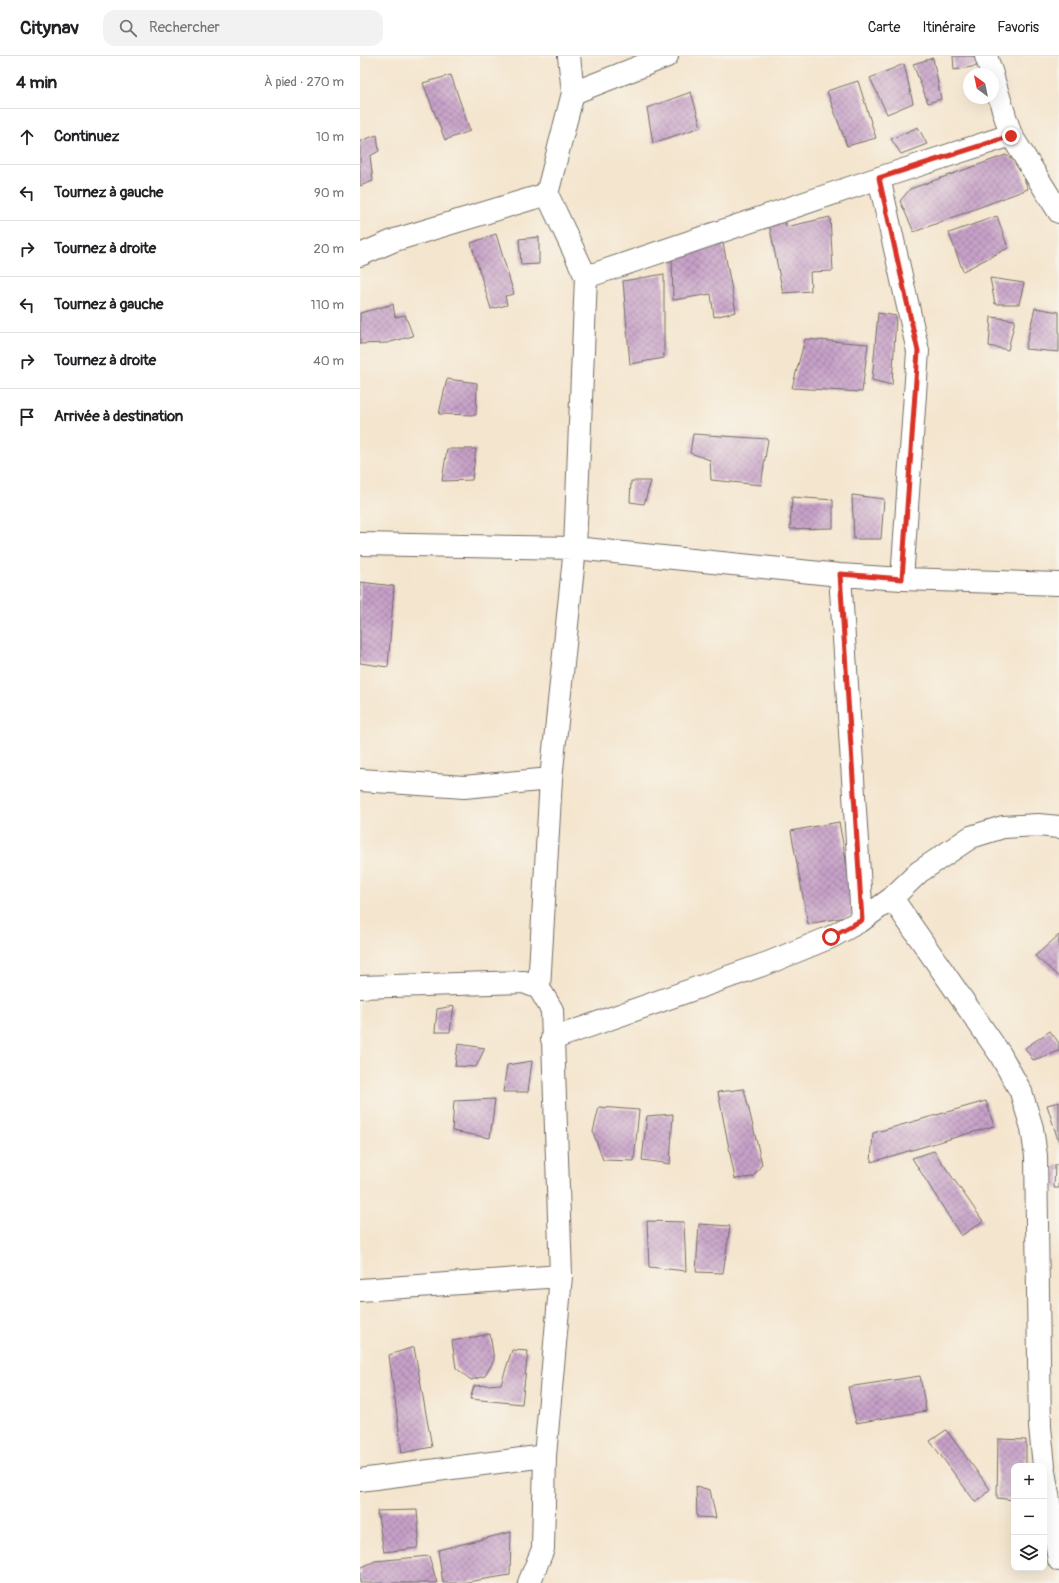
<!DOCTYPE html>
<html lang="fr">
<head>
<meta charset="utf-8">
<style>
  :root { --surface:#fff; --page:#f2f2f2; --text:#202124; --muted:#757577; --line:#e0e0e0 }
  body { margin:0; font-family:Pangolin,sans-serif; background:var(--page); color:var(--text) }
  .controls { position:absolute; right:12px; bottom:12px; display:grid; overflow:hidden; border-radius:8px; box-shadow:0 4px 16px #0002 }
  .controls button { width:36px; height:36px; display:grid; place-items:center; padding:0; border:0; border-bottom:1px solid var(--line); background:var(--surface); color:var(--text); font:20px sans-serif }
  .compass { position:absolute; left:603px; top:12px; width:36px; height:36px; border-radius:50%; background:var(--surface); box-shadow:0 4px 16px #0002; rotate:327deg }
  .stop { position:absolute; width:12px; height:12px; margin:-9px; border:3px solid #d93025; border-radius:50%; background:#fff }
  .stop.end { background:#d93025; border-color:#fff; box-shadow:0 1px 4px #0008 }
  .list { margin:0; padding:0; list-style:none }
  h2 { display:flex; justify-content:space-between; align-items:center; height:52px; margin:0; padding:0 16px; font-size:17px }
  h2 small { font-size:13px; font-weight:400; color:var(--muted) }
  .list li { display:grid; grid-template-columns:26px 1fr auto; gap:12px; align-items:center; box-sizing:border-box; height:56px; padding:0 16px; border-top:1px solid var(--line) }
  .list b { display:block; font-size:15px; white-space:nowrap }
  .list em { font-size:13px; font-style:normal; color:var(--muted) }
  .icon { flex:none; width:22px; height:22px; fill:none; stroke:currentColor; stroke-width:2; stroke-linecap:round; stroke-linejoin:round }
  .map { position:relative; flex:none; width:699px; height:1527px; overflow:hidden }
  header { display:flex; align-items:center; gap:24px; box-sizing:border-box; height:56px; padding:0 20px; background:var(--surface); border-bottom:1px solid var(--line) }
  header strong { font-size:19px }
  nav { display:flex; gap:22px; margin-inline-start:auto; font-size:14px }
  .search { width:280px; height:36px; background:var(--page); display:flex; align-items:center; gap:10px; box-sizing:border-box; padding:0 14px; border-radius:12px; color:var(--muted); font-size:15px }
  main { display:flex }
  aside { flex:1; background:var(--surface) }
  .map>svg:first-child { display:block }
  .building { fill:url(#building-cross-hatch) }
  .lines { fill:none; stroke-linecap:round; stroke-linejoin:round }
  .minor-casing { stroke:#716c64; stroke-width:24 }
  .minor { stroke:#fff; stroke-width:22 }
  .route { stroke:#d93025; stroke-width:5 }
</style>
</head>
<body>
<header>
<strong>Citynav</strong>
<div class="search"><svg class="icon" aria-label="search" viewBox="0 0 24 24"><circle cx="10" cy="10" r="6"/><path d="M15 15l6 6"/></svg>Rechercher</div>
<nav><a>Carte</a><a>Itinéraire</a><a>Favoris</a></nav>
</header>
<main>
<aside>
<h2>4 min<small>À pied · 270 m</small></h2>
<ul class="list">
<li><svg class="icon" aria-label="ahead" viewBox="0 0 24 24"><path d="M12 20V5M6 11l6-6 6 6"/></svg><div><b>Continuez</b></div><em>10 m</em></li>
<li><svg class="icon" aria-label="left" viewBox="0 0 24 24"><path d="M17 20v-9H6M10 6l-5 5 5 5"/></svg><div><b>Tournez à gauche</b></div><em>90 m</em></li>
<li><svg class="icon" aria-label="right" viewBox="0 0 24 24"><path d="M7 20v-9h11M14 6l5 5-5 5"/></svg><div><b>Tournez à droite</b></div><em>20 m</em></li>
<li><svg class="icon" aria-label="left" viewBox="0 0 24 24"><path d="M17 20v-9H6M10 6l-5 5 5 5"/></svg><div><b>Tournez à gauche</b></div><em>110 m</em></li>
<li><svg class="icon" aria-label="right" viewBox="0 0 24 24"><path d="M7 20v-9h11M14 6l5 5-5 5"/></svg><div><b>Tournez à droite</b></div><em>40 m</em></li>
<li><svg class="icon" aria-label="arrive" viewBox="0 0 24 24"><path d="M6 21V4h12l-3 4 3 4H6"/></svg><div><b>Arrivée à destination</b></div></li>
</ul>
</aside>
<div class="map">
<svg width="699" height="1527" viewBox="0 0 699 1527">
  <defs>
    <pattern id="building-cross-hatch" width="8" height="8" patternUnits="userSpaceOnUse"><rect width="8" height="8" fill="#c6a0c8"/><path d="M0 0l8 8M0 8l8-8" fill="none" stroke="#a183a3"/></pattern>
  </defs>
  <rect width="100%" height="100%" fill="#f7f3e8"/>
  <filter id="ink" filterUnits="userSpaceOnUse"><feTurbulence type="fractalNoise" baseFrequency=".025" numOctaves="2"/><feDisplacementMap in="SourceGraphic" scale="8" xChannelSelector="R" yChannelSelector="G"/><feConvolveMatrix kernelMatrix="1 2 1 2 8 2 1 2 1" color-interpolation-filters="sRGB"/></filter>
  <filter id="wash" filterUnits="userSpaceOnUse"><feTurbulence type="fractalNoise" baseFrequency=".012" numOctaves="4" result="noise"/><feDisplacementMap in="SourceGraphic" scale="16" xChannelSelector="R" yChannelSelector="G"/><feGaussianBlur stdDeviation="0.9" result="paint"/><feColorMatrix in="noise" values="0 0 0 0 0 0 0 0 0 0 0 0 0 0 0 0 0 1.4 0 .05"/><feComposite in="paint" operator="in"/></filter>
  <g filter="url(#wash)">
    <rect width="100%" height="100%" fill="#f4e5ce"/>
    <g id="blocks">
      <!-- building -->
      <path class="building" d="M593,0H617V10L594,14Z
        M573,2L581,43L568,47L553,8Z
        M544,8L553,47L527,58L510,22Z
        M91,19L110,75L85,84L63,27Z
        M498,25L516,82L487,90L467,35Z
        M331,36L341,71L293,87L287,52Z
        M558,71L567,88L541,98L531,83Z
        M17,79L19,95L10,100L13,125L0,130V85Z
        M646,99L658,107L668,133L554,176L540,145L550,133Z
        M637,160L648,192L603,215L589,177Z
        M470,161L473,215L450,216L451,235L423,237L409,168L425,163L426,171Z
        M136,178L154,238L145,240L147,249L131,253L111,187Z
        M179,181V208L161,209L159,183Z
        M363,187L376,256L354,261L351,238L313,244L312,200Z
        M304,218V302L270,308L263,225Z
        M630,222L664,227L659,248H635Z
        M33,248L35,261L45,259L53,280L27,287L0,288V257Z
        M675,252L699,256V296L665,293Z
        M518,257L536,260L532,329L512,324Z
        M631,261L655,264L648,294L629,290Z
        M445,283L508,288L502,336L432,332Z
        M87,323L117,327L116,359L79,358Z
        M333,378L408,383L401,429L351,424L350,404L330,397Z
        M87,393H116L112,424L82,425Z
        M271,425H291L284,448L270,446Z
        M492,439L524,443L521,483H494Z
        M432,441L473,444V472L430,473Z
        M0,526L34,530L28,611L0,607Z
        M479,766L496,859L448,868L431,775Z
        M699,879V921L675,900Z
        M94,950L90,976H75L77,953Z
        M690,975L699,987V995L673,1004L665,992Z
        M98,988L125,992L116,1011L95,1010Z
        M172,1005L168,1036H143L147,1009Z
        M384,1033L402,1108L393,1121L375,1123L358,1036Z
        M135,1043L130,1082L92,1075L94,1045Z
        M626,1045L634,1070L511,1106L513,1077Z
        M699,1046V1087L687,1049Z
        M239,1051L279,1054L274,1105L243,1104L233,1076Z
        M313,1058L310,1108L282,1104L287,1060Z
        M574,1095L623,1165L601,1180L552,1102Z
        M695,1109H699V1132H694Z
        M287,1165L324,1166L326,1215L289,1211Z
        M339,1168L370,1170L363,1217L336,1216Z
        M130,1278L134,1304L125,1320L111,1324L96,1312L92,1285Z
        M54,1291L72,1391L42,1397L29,1299Z
        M152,1294L168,1295L162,1348L110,1343L114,1330L141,1328Z
        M560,1320L566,1355L496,1367L488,1331Z
        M586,1374L630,1433L616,1447L570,1385Z
        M638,1383L666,1384V1410H654V1444L637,1442Z
        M336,1430L350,1434L356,1462L337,1461Z
        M57,1454L59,1480L57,1492L24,1496L17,1455Z
        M151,1476L150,1519L101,1527H83L78,1494Z
        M69,1500L77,1527H0V1512L15,1505Z"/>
    </g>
  </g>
  <g filter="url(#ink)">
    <use href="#blocks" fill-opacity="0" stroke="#716c64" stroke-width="1"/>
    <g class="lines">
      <!-- minor casing -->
      <g class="minor-casing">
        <path id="minor" d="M626,0L632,18
          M633,22L651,79L699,156
          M213,37L307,0
          M519,122L558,295L542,523
          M0,199L35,184L187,138
          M226,221L519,122L651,79
          M0,488L215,492L480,519L542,523L699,528
          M480,519L502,864
          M0,724L104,731L191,723L215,492L226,221L187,138L213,37L209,0
          M532,842L640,998L661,1036L672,1072L676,1100L680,1371L684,1410
          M0,931L164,926L179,932L192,954L201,1220L185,1400L183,1493L169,1527
          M179,932L191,723
          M192,983L408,907L471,881L502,864L532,842L559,816L611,781L643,771L678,769L699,771
          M0,1234L201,1220
          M684,1415L699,1504
          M0,1424L185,1400"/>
      </g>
      <!-- minor -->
      <use href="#minor" class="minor"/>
    </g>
  </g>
  <g class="lines" filter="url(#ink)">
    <!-- route -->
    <path class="route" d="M471,881L502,864L480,518L542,523L558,295L519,122L651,80"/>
  </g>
</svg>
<div class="controls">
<button>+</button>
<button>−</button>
<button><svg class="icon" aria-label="layers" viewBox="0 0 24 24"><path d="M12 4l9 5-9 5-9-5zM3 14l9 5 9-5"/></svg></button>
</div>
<svg class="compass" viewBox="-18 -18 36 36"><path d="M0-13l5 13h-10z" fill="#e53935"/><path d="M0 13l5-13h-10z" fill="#757577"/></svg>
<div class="stop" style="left:471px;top:881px"></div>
<div class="stop end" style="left:651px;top:80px"></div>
</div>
</main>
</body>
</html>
